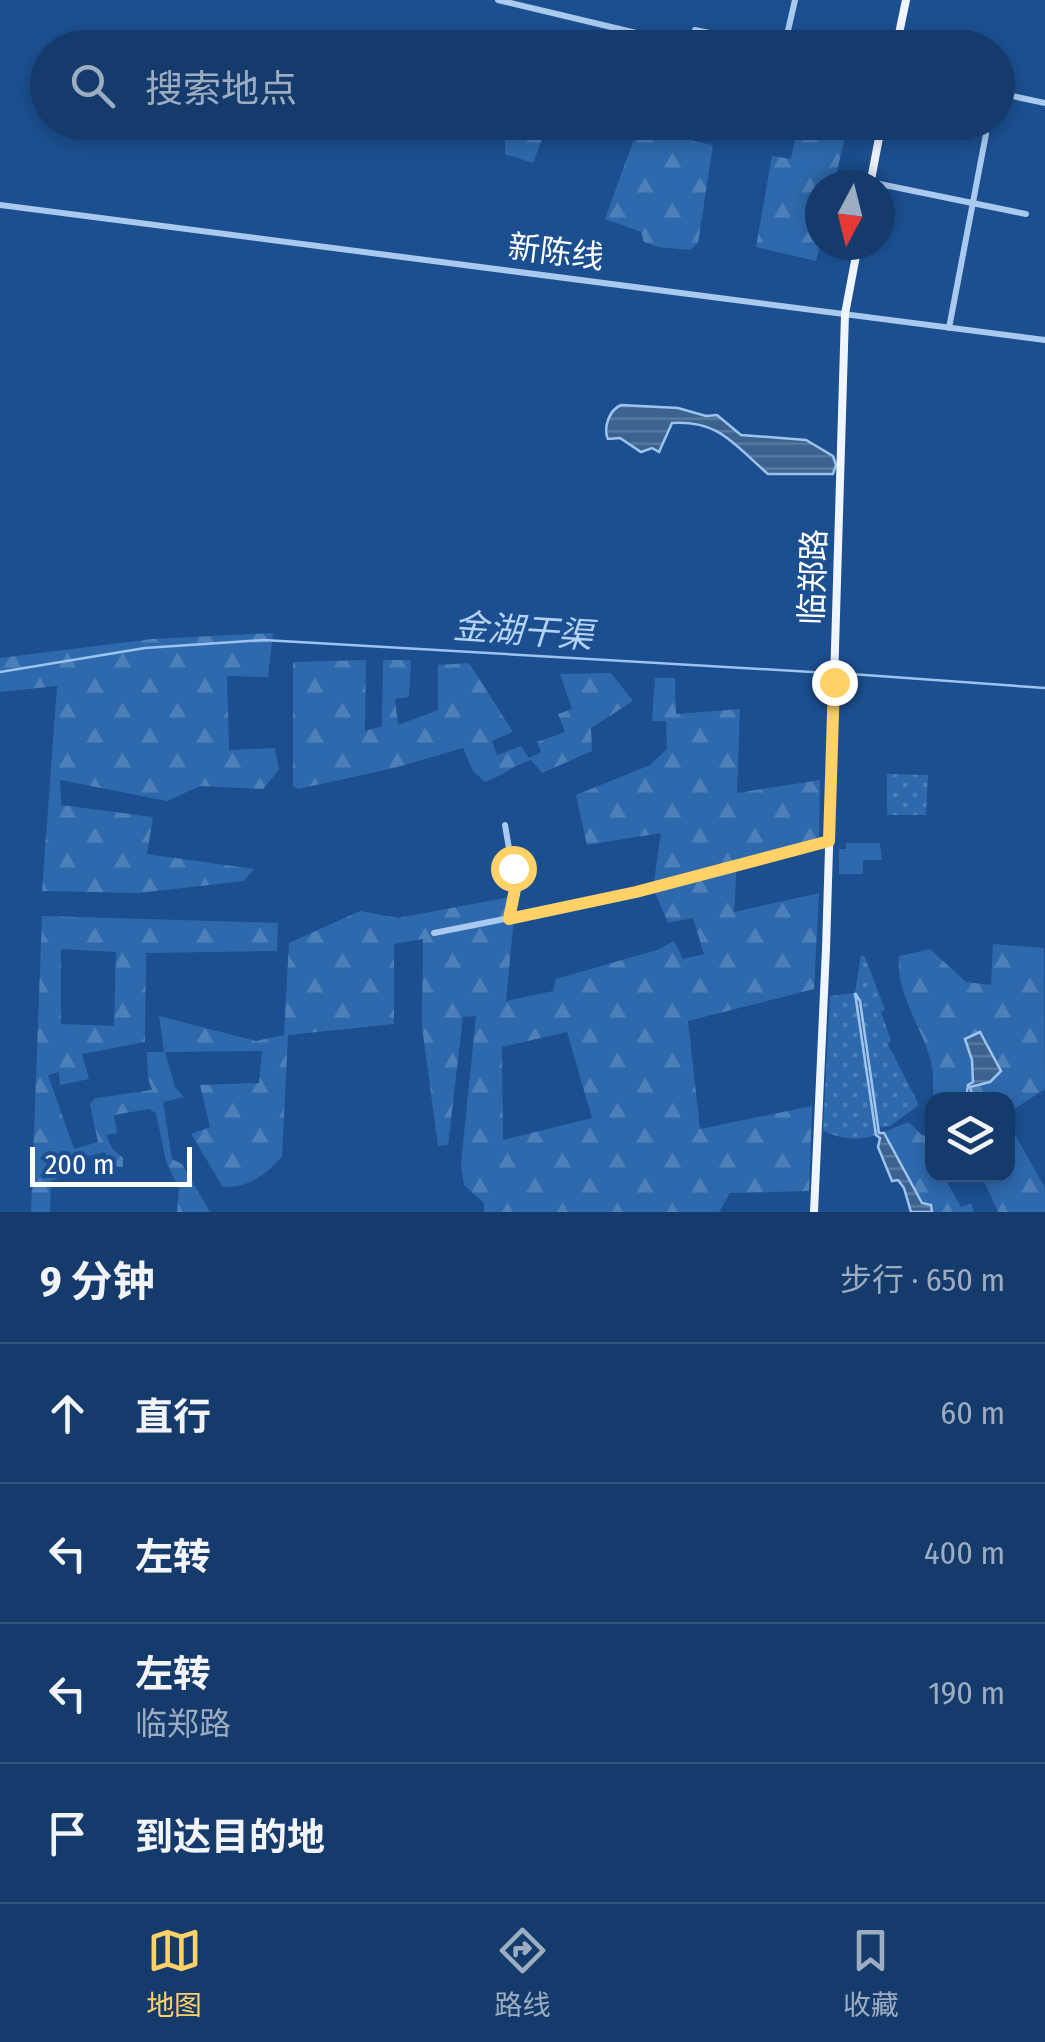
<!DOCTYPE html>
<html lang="zh">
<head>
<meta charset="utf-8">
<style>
  :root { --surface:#143b6b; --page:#1d4271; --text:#f1f3f6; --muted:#9dadc1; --line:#33557e; --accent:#ffd166 }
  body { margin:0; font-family:"Fira Sans Condensed","Noto Sans SC",sans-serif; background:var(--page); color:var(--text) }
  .controls { position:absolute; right:30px; bottom:30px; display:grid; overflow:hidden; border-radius:20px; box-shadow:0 5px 15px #0003 }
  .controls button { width:90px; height:90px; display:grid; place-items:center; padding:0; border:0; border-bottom:2px solid var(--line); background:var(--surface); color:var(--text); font:50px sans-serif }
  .compass { position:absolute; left:805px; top:170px; width:90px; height:90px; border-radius:50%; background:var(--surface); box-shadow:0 5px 15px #0003; rotate:187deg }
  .scale { position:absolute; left:30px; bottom:25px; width:162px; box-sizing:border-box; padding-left:10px; border:5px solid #fff; border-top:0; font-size:28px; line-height:35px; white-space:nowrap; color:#fff; -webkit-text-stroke:8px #1b4f8f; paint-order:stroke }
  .stop { position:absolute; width:30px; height:30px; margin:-22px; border:8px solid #ffd166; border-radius:50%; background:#fff }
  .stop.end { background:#ffd166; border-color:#fff; box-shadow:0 2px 10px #0008 }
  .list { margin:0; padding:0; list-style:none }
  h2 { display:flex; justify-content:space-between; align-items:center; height:130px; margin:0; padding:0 40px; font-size:42px }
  h2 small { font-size:32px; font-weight:400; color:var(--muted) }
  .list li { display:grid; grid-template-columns:65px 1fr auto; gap:30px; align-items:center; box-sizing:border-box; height:140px; padding:0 40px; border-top:2px solid var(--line) }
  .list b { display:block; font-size:38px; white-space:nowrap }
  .list p { margin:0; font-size:32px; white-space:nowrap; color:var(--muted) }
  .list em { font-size:32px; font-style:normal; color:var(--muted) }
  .icon { flex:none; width:55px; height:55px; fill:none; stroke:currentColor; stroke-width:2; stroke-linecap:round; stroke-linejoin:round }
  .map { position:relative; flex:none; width:1045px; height:1212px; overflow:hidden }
  .search { position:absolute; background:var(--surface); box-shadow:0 5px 15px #0003; left:30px; right:30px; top:30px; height:110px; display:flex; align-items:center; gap:25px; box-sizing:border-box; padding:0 35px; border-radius:55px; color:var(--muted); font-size:38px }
  .sheet { height:690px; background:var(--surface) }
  nav { display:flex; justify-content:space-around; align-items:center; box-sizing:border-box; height:140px; border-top:2px solid var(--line); background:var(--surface); font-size:28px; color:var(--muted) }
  nav a { display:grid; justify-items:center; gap:5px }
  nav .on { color:var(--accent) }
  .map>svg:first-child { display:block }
  .grass { fill:url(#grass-dots) }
  .forest { fill:url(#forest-firs); fill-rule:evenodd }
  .garden { fill:#2e69ad }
  .water { fill:url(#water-rules); stroke:#9cc4f0; stroke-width:2.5 }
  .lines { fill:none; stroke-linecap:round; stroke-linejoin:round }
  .stream { stroke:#9cc4f0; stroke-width:2.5 }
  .minor { stroke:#a9c9ee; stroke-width:6 }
  .major { stroke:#f0f6ff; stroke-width:8 }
  .route { stroke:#ffd166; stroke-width:12 }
  .labels { text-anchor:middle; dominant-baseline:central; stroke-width:9; stroke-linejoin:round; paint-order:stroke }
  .street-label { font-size:32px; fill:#fff; stroke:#1b4f8f }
  .water-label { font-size:35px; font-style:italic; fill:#b5d3f5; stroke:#1b4f8f }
</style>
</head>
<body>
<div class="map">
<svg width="1045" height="1212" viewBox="0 0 1045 1212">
  <defs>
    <pattern id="grass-dots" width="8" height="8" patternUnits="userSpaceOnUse" patternTransform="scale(2.5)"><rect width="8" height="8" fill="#2e69ad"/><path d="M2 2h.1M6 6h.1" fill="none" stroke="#4d80b9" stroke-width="1.8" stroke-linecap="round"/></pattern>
    <pattern id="forest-firs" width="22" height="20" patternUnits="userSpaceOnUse" patternTransform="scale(2.5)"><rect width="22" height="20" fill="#2e69ad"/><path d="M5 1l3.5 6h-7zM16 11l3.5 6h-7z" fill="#4d80b9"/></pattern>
    <pattern id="water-rules" width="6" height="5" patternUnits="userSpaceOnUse" patternTransform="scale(2.5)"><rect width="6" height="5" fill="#3c6290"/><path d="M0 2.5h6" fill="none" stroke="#597aa1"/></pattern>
  </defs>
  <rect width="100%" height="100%" fill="#1b4f8f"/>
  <!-- grass -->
  <path class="grass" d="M887,774L928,775L926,815H887Z
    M861,955L865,957L885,1010L881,1012L891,1040L888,1044L919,1105L890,1126L878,1127L857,995L876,1135C861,1141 836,1139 823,1130L830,996L855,993Z"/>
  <!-- forest -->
  <path class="forest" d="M670,122L695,123L692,141L713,145L698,243L690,250L658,247L644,242L641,232L605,219L638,128L666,134Z
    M509,123V122L579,123L573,140L542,139L533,163L505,154V135Z
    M798,123H848L834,185H820V245L816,261L756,247L772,156L791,159Z
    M273,633L268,677L227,676L229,750L275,748L279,770L263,789L200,786L167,801L60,780L61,805L153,817L147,854L254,869L244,881L138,893L42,891L57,686L0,692V658L152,639Z
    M366,660L365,731L382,726L383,660H411L409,697L395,699L398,725L438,710V665L469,663L513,732L492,741L497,755L521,746L529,758L541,752L537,742L565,732L558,714L572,709L560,674L611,673L633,701L591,728L592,751L542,773L531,760C514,765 502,776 485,782L473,771L463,748L394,768L298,789L293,786V662Z
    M655,678H675L676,714L740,709L737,793L820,780L819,837L737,862L734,912L819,893L814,989L688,1021L700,1129L812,1106L809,1191L730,1193L719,1212H484V1203L464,1185L461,1163L476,1016L463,1017L448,1145L438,1146L422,1027L423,939L394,944V1024L288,1035L282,1157C263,1176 251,1187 223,1187L191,1134L210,1127L200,1085L259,1083L262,1051L165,1052L175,1087L184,1097L163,1102L172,1159L182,1164L210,1212H177L179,1189L166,1161L156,1113L149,1109L114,1115L117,1133L106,1135L112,1148L123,1158V1167L110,1166L105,1152L77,1159L80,1170L51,1181L50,1212H31L42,916L278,923L277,951L146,953L145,1042L82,1054L89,1079L60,1085L59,1072L48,1075L74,1149L98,1142L90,1104L96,1098L152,1090L148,1078L147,1052H164L159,1016L256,1041L284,1035L289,943L360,911L398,918L516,896L506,1001L553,991L556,979L657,950L674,941L683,959L704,954L693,918L668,923L653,888L661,833L587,845L576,795L650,765L667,749L666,721H652ZM61,949L116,952L114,1026L61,1024ZM567,1032L592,1118L503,1140L502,1047Z
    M993,944L1044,948L1045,1089L1008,1113V1100L934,1099C932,1089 934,1077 932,1067C925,1030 895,995 899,956L930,949L966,982L991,985Z
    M908,1122L922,1135L932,1138V1174L943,1175L961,1207L971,1203L974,1212H913L921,1203L882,1133Z
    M1008,1122L1045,1188V1212H998L981,1175L1008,1174Z"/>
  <!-- garden -->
  <path class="garden" d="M846,843H880L882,860H863V874H839V849H846Z"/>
  <!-- water -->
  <path class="water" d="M621,405L678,408L706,416L717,415L741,435L806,440L833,456L836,465L833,474H768C734,445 720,420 672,423L659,452L652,448L641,452L620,438L608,439C603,428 609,410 621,405Z
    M855,993L860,1001L879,1133H884L922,1203L931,1205L932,1212H911L904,1188L898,1180L892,1181L878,1147L880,1138L876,1135Z
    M980,1032L1001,1071L990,1082L970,1087L973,1099L967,1092L968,1085L973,1082L972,1060L965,1039Z"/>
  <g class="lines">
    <!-- stream -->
    <path class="stream" d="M0,672L145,648L264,640L829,673
      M837,673L1045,688"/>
    <!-- minor -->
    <path class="minor" d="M498,0L691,46L695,30L782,48
      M784,48L795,0
      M998,93L1045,103
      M870,182L1026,214
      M0,205L1045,340
      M949,328L986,134
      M505,825L515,884L509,919
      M434,933L595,901L829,841"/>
    <!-- major -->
    <path class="major" d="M896,48L906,0
      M870,185L882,122
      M814,1212L826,949L845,314L858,245"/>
  </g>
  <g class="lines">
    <!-- route -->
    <path class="route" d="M513,868L516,884L509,919L636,892L829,841L834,682"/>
  </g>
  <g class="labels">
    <!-- street labels -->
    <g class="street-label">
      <text transform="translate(556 252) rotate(7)">新陈线</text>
      <text transform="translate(813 577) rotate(-88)">临郑路</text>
    </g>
    <!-- water labels -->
    <g class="water-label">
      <text transform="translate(523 631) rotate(4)">金湖干渠</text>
    </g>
  </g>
</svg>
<div class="controls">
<button><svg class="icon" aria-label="layers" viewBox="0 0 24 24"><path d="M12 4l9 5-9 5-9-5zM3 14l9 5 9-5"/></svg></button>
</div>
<svg class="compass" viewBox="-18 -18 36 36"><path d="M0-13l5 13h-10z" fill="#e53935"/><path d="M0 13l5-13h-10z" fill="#9dadc1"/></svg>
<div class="scale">200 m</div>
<div class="stop" style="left:513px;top:868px"></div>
<div class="stop end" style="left:834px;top:682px"></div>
<div class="search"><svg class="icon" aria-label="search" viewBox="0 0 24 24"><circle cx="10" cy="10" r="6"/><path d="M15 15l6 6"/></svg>搜索地点</div>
</div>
<section class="sheet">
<h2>9 分钟<small>步行 · 650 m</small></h2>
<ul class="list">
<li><svg class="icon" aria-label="ahead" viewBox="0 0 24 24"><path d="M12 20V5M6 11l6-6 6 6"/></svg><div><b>直行</b></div><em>60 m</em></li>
<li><svg class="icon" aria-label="left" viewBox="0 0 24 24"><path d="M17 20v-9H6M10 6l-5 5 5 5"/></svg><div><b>左转</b></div><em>400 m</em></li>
<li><svg class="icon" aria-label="left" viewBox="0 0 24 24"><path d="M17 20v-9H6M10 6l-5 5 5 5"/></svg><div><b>左转</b><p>临郑路</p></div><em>190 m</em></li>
<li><svg class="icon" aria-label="arrive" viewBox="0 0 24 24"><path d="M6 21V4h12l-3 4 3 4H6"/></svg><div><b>到达目的地</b></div></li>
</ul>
</section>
<nav>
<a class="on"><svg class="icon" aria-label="map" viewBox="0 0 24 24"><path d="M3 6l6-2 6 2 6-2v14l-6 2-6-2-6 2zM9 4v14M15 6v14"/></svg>地图</a>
<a><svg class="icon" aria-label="directions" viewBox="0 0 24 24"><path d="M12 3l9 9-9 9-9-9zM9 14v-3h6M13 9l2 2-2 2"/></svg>路线</a>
<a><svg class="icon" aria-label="saved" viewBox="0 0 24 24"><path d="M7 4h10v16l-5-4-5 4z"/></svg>收藏</a>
</nav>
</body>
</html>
